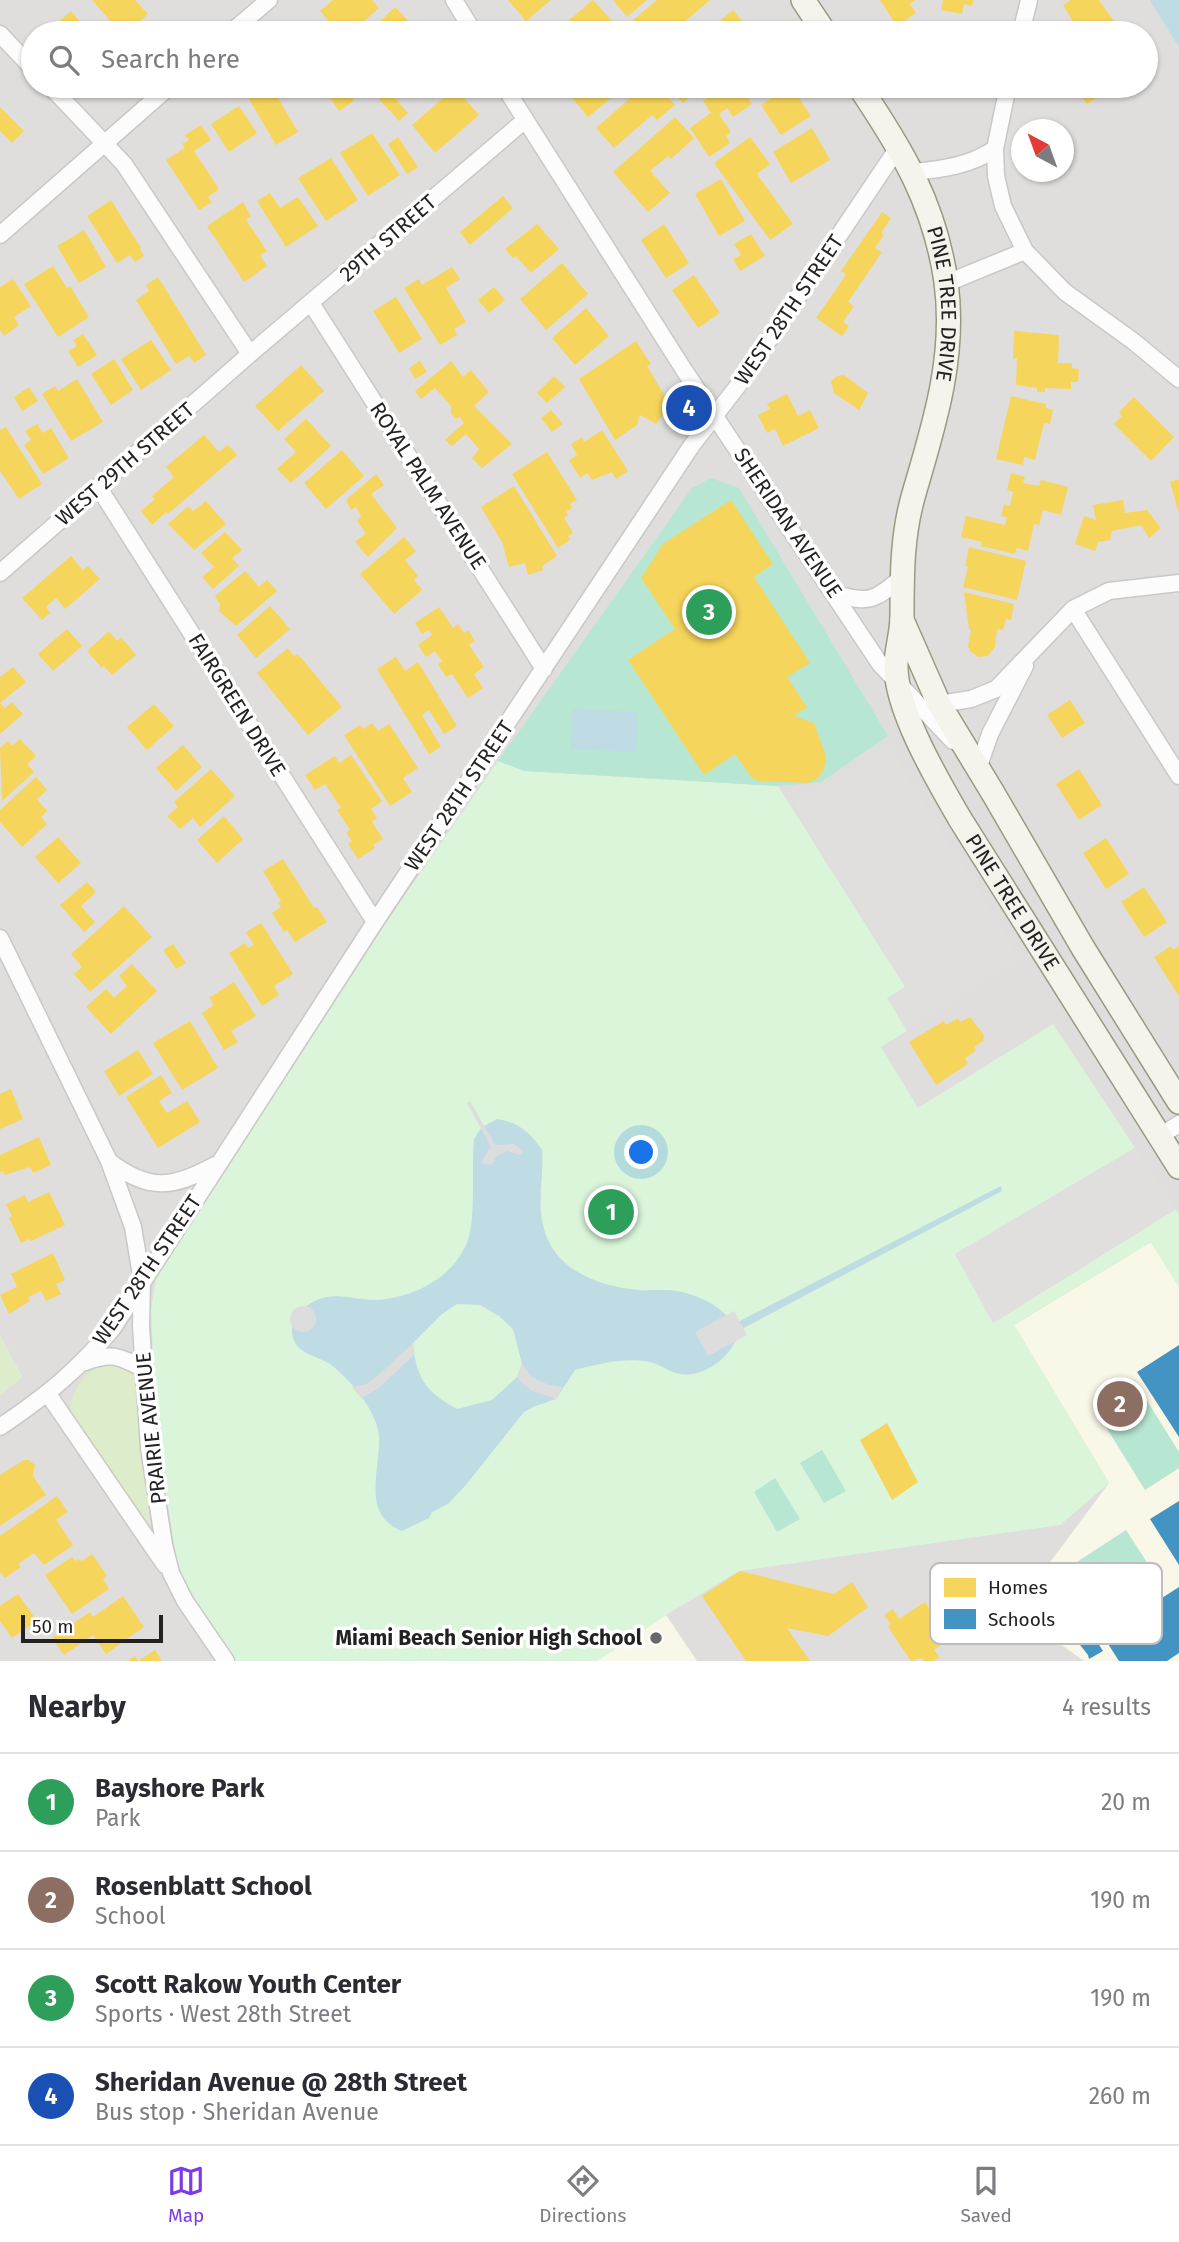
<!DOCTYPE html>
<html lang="en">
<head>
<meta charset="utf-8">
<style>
  :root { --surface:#fff; --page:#f2f2f3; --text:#2b2b33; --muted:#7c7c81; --line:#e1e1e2; --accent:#7c3aed }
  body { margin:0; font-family:"Fira Sans",sans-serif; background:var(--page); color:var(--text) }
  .compass { position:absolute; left:1011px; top:119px; width:63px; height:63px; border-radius:50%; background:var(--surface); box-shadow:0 2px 5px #0004; rotate:319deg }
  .scale { position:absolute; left:21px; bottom:18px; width:142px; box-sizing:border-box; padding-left:7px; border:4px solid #222; border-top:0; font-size:19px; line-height:24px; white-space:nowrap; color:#222; -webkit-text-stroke:5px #fff; paint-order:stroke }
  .you { position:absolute; left:642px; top:1153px; width:24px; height:24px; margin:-18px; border:5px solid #fff; border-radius:50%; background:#1a73e8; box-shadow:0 0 0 10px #1a73e833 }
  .badge { display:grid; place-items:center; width:46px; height:46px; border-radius:50%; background:var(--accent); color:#fff; font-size:23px; font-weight:700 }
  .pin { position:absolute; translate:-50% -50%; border:4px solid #fff; box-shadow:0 2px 7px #0006 }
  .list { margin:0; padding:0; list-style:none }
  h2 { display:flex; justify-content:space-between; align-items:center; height:91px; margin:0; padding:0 28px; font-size:30px }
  h2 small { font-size:23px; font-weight:400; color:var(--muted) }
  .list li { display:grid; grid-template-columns:46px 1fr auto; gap:21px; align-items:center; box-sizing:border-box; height:98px; padding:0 28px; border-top:2px solid var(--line) }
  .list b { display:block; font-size:26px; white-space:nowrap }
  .list p { margin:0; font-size:23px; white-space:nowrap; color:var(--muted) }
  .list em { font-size:23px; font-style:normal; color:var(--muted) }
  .icon { flex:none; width:38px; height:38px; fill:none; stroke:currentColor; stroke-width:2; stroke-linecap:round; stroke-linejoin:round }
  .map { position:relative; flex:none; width:1179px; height:1661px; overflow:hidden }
  .search { position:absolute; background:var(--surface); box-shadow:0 2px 5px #0004; left:21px; right:21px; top:21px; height:77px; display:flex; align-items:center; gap:18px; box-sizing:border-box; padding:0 24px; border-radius:38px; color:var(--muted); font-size:26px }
  .sheet { height:483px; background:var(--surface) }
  nav { display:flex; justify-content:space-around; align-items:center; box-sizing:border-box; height:98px; border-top:2px solid var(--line); background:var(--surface); font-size:19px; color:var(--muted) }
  nav a { display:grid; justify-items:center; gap:4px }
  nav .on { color:var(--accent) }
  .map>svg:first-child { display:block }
  .residential { fill:#dfdedc; fill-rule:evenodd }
  .education { fill:#f8f7e8 }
  .grass { fill:#ddeccb }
  .park { fill:#daf5da }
  .pitch { fill:#b7e6d2 }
  .parking { fill:#e0dfde }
  .water { fill:#bfdbe3; fill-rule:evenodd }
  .pier { fill:#dedddd }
  .homes { fill:#f6d55c }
  .schools { fill:#4393c3 }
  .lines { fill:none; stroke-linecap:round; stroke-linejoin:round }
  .minor-casing { stroke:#c9c8c7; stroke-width:19 }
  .secondary-casing { stroke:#999a82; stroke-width:26 }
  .minor { stroke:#fdfcfc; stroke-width:16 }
  .secondary { stroke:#f4f4ed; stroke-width:23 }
  .poi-dot { fill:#6a6968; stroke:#fff; stroke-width:2.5 }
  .labels { text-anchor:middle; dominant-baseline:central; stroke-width:7; stroke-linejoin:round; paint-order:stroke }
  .street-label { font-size:21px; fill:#222; stroke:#fff }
  .poi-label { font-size:21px; font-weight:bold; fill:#222; stroke:#fff; text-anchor:end }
  .key { fill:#fff; stroke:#bdbdbd; stroke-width:2 }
  .key-label { font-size:19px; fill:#222 }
</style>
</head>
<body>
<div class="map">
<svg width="1179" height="1661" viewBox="0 0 1179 1661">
  <rect width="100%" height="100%" fill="#f0eeeb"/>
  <!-- residential -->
  <path class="residential" d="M0,0H1150L1157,9L1179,49V1661H0V1395L22,1377L0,1336ZM33,33H1146V86H33ZM1021,130H1064V172H1021Z"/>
  <!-- education -->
  <path class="education" d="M1151,1242L1179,1287V1661H1084L1053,1639L1048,1565L1109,1483L1014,1325Z
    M666,1615L697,1661H597Z"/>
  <!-- grass -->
  <path class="grass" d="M0,1336L22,1378L0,1395Z
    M114,1363L133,1371L151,1526L148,1528L70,1417C71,1389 84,1366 114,1363Z"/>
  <!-- park -->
  <path class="park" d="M498,761L526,771L778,786L905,987L887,998L907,1031L881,1047L918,1108L1053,1024L1135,1148L955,1254L993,1323L1176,1209L1179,1214V1287L1151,1242L1014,1325L1109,1483L1060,1525L739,1571L666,1615L597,1661H236L203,1613L184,1581L177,1560L157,1442L151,1310L156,1279L196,1211L239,1150L383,927Z"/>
  <!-- pitch -->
  <path class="pitch" d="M711,478L739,488L888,736L821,782L778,786L525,771L498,761L692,488Z
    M1134,1380L1179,1452V1468L1145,1490L1093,1406Z
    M822,1450L846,1491L824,1503L800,1463Z
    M775,1478L800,1519L777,1532L754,1492Z
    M1126,1530L1150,1567L1084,1609L1060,1573Z"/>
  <!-- parking -->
  <path class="parking" d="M887,745L1019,956L906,1027L889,1001L908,988L793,804Z
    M1135,1148L1176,1209L993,1323L955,1254Z"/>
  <!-- water -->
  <path class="water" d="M1150,0H1179V48Z
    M573,709L638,712L636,752L571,749Z
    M497,1119C518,1122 531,1133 542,1150C544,1175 537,1200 543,1225C552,1269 597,1286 638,1290C654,1291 670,1288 686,1293C695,1296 707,1300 715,1306C723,1311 728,1318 736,1323L1001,1186L1002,1191L740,1330C734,1354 707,1378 680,1374C669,1372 660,1364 650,1362C626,1357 598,1364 575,1370L556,1399L533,1407L524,1412L465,1486L448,1504L432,1512L429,1518L402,1531C361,1515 380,1472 379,1438C379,1413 349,1378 330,1364C316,1355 292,1353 292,1331C292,1322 297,1314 304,1308C333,1285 354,1304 386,1299C420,1294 451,1277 466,1245C477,1224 471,1165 474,1139L481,1128ZM457,1304L480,1305L499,1316L513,1329L522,1364L517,1377L492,1400L457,1409C426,1392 416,1378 413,1343L442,1314Z"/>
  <!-- pier -->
  <path class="pier" d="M470,1101L495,1145L514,1144L524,1151L520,1155L507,1151L497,1156L491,1165L480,1163L491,1147L467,1103Z
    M290 1319a13 13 0 1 1 26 0a13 13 0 1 1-26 0Z
    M734,1311L747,1335L708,1356L695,1332Z
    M413,1343L414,1355L379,1388L361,1398L352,1387L367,1384L374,1379Z
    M522,1364L532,1377L549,1385L563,1387L556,1399L532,1391L523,1384L517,1377Z"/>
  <!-- homes -->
  <path class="homes" d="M92,0H135L148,14L133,27L139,33H121Z
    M333,0H372L379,8L350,33H339L320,11Z
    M508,0H551L526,21Z
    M593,0L615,24L604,33H554Z
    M613,0H647L627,17Z
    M657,0H710L676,29L680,33H630L625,27Z
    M880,0H916L910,4L916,13L897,26Z
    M943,0H973L972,6L964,4L962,14L941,10Z
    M1071,0H1099L1116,24L1137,30V33H1080L1063,5Z
    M395,7L420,33H368Z
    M733,10L752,33H706Z
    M71,11L86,29L95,21L106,33H67L57,23Z
    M271,86L298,132L276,145L249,99Z
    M335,86H345L354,101L339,111L326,92Z
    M562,86H625L588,117Z
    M644,86H659L675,105L657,120L652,115L614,148L596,128Z
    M671,86H691L695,91L683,103L669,88Z
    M726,86H760L746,95L752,104L733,117L727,108L719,114L731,132L726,136L730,143L709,157L690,128L711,113L703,101Z
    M791,86L811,116L781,135L761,105Z
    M1074,86H1114L1087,104Z
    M455,88L479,115L435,153L412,125Z
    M388,90L408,113L399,121L379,99Z
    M239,106L257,133L229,152L211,124Z
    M0,107L24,131L12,143L0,131Z
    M675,117L694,138L671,159L668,156L650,171L670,193L648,212L613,172Z
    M201,125L211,140L194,151L219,189L208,197L212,202L199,210L166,160L185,148L182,144L189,140L185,135Z
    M812,128L830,160L791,183L773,152Z
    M372,133L400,175L368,196L340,153Z
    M398,137L418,167L407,174L388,144Z
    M750,137L770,164L757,174L793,224L770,240L714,163Z
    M331,158L358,200L326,221L298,178Z
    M721,179L745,221L719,236L695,194Z
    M270,193L280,208L298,197L318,226L286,247L257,201Z
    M503,196L513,208L470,245L460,232Z
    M111,200L141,248L140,249L144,256L135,262L130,255L117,263L87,216Z
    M243,202L251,216L246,220L267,251L260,255L267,266L244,282L207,226Z
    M882,212L891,218L881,233L884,235L875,248L882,252L848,302L854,306L843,322L849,326L842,336L816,318L846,275L841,271Z
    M537,224L559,249L531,273L516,256L513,258L505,249Z
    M664,224L689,263L666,278L641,240Z
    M84,230L106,267L79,283L57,246Z
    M751,234L765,256L740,271L733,259L741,255L734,244Z
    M562,263L588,294L546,330L520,299Z
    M53,266L67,288L70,286L89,317L58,337L24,284Z
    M452,267L460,279L446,288L466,322L454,329L457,335L440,345L404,288L419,279L422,285Z
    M694,275L720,313L698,328L672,290Z
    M158,277L206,355L194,363L189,356L176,364L136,300L149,291L146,285Z
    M13,279L31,306L14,317L19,325L4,336L0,330V287Z
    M494,287L505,300L489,313L478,300Z
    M396,297L422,339L399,353L373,311Z
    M586,308L609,336L575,365L552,338Z
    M1014,331L1059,335L1058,363H1072V368L1079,369L1078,382H1071V389L1045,388V392H1037V388L1016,385L1017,358L1013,359Z
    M83,334L97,355L78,367L68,351L77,346L73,340Z
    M151,340L171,370L141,390L121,359Z
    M636,341L651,364L647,366L670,405L656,424L640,415L637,425L615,440L579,379Z
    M114,359L133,390L111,405L91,374Z
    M420,361L427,372L415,379L409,368Z
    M451,361L463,377L471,370L489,392L474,406L512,444L482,468L472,458L479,449L466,434L452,446L445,440L464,423L460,417L456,419L451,414V406L435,388L421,399L415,391Z
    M301,365L324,391L278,431L255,406Z
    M844,375L868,393L859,410L834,393L831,381L837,376Z
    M554,376L565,387L547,403L537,393Z
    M77,379L103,422L71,441L42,394L55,386L58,391Z
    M29,387L38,401L22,411L14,397Z
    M787,394L798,416L810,410L819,428L783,446L775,429L767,433L758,415L770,409L767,404Z
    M1011,396L1046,404V408L1053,410L1050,424L1044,423L1035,460L1024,457L1023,465L996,459Z
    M1134,397L1174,437L1151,461L1114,424L1122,416L1119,412Z
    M551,410L563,424L552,432L541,418Z
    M306,419L331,446L291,483L277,469L296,452L284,439Z
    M37,424L43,433L51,428L69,458L43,474L24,445L31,440L25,431Z
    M6,427L42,484L19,499L0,471V430Z
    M602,430L628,471L616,479L612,472L592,480L587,473L580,478L569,460L577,455L571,444L582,437L584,442Z
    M204,435L219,452L228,445L237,455L168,514L166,512L152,525L141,511L155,499L152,496L174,477L166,467Z
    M342,450L364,476L326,509L304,483Z
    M547,452L577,500L570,504L572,508L566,512L568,515L564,518L573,533L568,536L570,540L558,548L512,474Z
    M1011,473L1025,477L1023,483L1039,486L1041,480L1068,487L1061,515L1043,510L1039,525L1034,524L1028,551L1017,548L1015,554L981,546L982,542L961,537L966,516L1005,525L1007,517L1001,516L1004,504L1010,506L1013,492L1007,490Z
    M376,474L384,485L371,494L397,528L368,557L355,542L366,533L357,521L361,516L356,507L351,510L346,500Z
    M1179,479V510H1178L1170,482Z
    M514,486L557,556L542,566L543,570L528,575L525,563L509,567L502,542L481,507Z
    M731,500L773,564L754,577L810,663L787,677L807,707L794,716L814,723L825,754L826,762L823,771L817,779L808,783L759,781L751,777L735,754L704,775L628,660L675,629L641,578L663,544Z
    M1123,500L1125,513L1147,510L1161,528L1149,538L1141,525L1112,531L1110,540L1098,542L1095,551L1075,544L1084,516L1096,520L1093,505Z
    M206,501L226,524L194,550L168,524L188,506L193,511Z
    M225,532L242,550L232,558L239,566L213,589L202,577L214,567L201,553Z
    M404,537L416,551L405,560L418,576L414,580L422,590L394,614L360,574Z
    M969,547L1026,561L1017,600L963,587L968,566H965Z
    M71,556L83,570L88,566L100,579L65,609L56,598L46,607L50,613L42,620L22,598Z
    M245,571L259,587L267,580L277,591L236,626L219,611L220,604L215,596Z
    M964,592L1014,604L1011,620L1006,619L1003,630L997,629L995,647L988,656L978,657L971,652L968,646L971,630L969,629Z
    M270,606L290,629L256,658L237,635Z
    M439,607L453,628L458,624L464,633L468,630L475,641L469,645L484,667L474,674L483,688L468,698L452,674L446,677L438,664L442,661L435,651L426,657L418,645L432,635L429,630L422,634L415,623Z
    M67,629L82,646L53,671L38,654Z
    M109,631L117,641L121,637L136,655L112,675L104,666L102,668L87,651Z
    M288,648L294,656L298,654L342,707L308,735L257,673Z
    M396,657L405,671L418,662L457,726L444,734L429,710L422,715L441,747L429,754L377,669Z
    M13,667L26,682L0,703L5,708L12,702L23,714L0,734V677Z
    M1070,700L1085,723L1062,738L1047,715Z
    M154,704L174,726L147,750L127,727Z
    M372,723L378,731L389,724L418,768L403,778L412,792L390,806L344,735L360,725L363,729Z
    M20,739L36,756L27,764L34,772L2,801L0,748L8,741L12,746Z
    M183,745L202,767L176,791L156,768Z
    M351,755L382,801L371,809L377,818L372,822L383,839L373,845L375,848L358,859L348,844L352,841L346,833L350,830L337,810L341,808L325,784L315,790L305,775L335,756L339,763Z
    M211,769L235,796L200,827L193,818L180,829L167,816L178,807L174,802Z
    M1079,769L1102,805L1079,820L1056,784Z
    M36,777L47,790L37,799L47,811L41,817L47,824L22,847L0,822V810Z
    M224,816L243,839L217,863L197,840Z
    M58,837L81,863L58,883L35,857Z
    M1106,838L1129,874L1106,889L1083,853Z
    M283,859L314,908L317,907L327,922L295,942L287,930L284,932L272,913L281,907L278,903L281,901L263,871Z
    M87,882L96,892L81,906L95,922L84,932L60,905Z
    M1144,887L1167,922L1144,937L1121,902Z
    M124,906L152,937L90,992L74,974L82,967L71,954Z
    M261,923L293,974L274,986L279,995L262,1006L229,953L245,943L248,948L254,945L246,932Z
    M173,944L186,963L176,969L163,950Z
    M1171,946L1173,950L1179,946V996L1154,957Z
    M132,964L157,991L111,1034L86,1007L106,989L114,998L127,986L119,976Z
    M234,982L256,1016L231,1031L238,1042L224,1050L202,1013L214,1005L209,998Z
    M970,1017L984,1035L983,1041L974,1047L976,1051L965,1058L968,1064L936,1085L909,1042L944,1021L946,1025L958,1018L960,1022Z
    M190,1021L218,1068L182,1090L153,1043Z
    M138,1050L153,1074L119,1096L104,1071Z
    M161,1075L172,1093L159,1101L167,1113L187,1101L200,1122L158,1148L126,1097Z
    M11,1089L23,1119L0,1129V1094Z
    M39,1137L51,1165L33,1173L30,1167L5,1175L3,1171L0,1172V1155Z
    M49,1192L65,1225L31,1241L29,1239L21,1243L9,1218L12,1216L6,1204L25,1195L28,1202Z
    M53,1253L65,1280L56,1284L61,1294L46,1301L41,1291L28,1297L30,1301L9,1314L0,1295L17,1287L11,1274Z
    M887,1423L918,1482L892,1500L860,1440Z
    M24,1460H29L35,1465L33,1476L46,1495L0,1526V1475Z
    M57,1496L68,1512L56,1520L73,1545L44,1565L34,1553L18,1564L21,1567L5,1578L0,1572V1536Z
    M92,1554L107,1576L103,1579L109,1589L72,1614L45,1575L72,1557L75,1561L79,1559L82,1561Z
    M740,1571L834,1594L852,1582L868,1607L828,1636L787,1628L810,1661H746L702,1596Z
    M18,1594L37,1621L12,1638L0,1621V1606Z
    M123,1596L144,1627L106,1654L93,1635L64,1655L52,1638L90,1612L93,1617Z
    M925,1602L950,1639L934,1650L940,1657L934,1661H924L922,1658L911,1661L888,1627L891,1624L884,1615L893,1609L899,1619Z
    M155,1650L162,1661H128L135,1656L138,1661Z"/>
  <!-- schools -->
  <path class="schools" d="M1179,1345V1437L1137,1372Z
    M1179,1501V1565L1150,1519Z
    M1179,1587V1653L1167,1661H1119L1103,1636Z
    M1091,1632L1103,1651L1089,1659L1088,1655L1077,1641L1085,1638Z"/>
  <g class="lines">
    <!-- minor casing -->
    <g class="minor-casing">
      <path id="minor" d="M454,0L474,33
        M230,33L269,0
        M1021,33L1029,0
        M0,34L33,69
        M50,86L124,164L250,354
        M504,86L684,370L880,664L953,741
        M1008,86L995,149L996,176L1003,206L1025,251L1065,292L1133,341L1179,379
        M913,172C943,169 969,166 995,149
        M0,235L170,86
        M947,283L1025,251
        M311,303L544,669
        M99,488L375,922
        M0,573L250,354L524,121
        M834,593C868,604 874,601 901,578
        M1073,609L1179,776
        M939,704L971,699L996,689L1073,609L1109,591L1179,583
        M978,769L990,734L1025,666
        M0,938L109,1161L133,1227L142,1281L141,1326L149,1448L164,1545L171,1573L185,1601L226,1661
        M1160,1136L1179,1124
        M109,1161C149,1192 173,1188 215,1165
        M85,1362C112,1352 119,1356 144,1369
        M48,1394L165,1565
        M0,1427C47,1395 76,1372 113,1328L375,922L692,445L740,383L899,146"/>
    </g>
    <!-- secondary casing -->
    <g class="secondary-casing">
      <g id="secondary">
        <path d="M803,0L825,33"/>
        <path id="s1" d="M859,86C902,150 935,204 946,282C956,355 935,422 915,490C902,532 902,573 902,616C902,632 897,648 896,663C894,707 938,781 960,819L1179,1167"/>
        <path d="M902,620L939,704L993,793L1083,948L1179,1102"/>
      </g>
    </g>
    <!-- minor -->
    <use href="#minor" class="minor"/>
    <!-- secondary -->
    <use href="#secondary" class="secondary"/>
  </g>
  <!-- markers -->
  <circle class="poi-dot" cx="656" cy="1638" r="7"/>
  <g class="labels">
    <!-- street labels -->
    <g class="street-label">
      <text transform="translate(388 238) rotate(-41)">29TH STREET</text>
      <text stroke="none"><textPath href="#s1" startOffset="238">PINE TREE DRIVE</textPath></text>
      <text transform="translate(789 310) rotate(-56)">WEST 28TH STREET</text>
      <text transform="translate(125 464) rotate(-41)">WEST 29TH STREET</text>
      <text transform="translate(428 486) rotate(57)">ROYAL PALM AVENUE</text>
      <text transform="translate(788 523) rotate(56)">SHERIDAN AVENUE</text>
      <text transform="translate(237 705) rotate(58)">FAIRGREEN DRIVE</text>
      <text transform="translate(459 796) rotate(-56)">WEST 28TH STREET</text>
      <text stroke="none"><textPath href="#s1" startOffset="872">PINE TREE DRIVE</textPath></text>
      <text transform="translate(147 1270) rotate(-56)">WEST 28TH STREET</text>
      <text transform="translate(151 1428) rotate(-96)">PRAIRIE AVENUE</text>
    </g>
    <!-- poi labels -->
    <g class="poi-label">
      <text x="642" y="1638">Miami Beach Senior High School</text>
    </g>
  </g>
  <!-- legend -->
  <rect x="930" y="1563" width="232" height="81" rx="10" class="key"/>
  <rect x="944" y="1578" width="32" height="19" fill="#f6d55c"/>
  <rect x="944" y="1609" width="32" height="20" fill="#4393c3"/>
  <g class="key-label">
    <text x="988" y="1594">Homes</text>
    <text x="988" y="1626">Schools</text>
  </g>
</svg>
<svg class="compass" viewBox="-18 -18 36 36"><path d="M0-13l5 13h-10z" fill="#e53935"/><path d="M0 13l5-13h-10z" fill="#7c7c81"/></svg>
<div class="scale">50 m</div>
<div class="you"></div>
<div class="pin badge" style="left:611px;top:1212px;background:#2e9e5b">1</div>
<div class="pin badge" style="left:1120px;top:1404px;background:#8d6e63">2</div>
<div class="pin badge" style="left:709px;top:612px;background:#2e9e5b">3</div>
<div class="pin badge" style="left:689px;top:408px;background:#1a4fb4">4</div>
<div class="search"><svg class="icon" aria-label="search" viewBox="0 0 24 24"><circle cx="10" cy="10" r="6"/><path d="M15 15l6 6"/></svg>Search here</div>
</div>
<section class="sheet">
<h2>Nearby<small>4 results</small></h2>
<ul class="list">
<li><span class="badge" style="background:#2e9e5b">1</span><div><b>Bayshore Park</b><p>Park</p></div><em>20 m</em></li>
<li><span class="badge" style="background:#8d6e63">2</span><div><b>Rosenblatt School</b><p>School</p></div><em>190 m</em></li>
<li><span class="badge" style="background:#2e9e5b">3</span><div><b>Scott Rakow Youth Center</b><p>Sports · West 28th Street</p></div><em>190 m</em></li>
<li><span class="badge" style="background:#1a4fb4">4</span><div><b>Sheridan Avenue @ 28th Street</b><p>Bus stop · Sheridan Avenue</p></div><em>260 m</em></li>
</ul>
</section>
<nav>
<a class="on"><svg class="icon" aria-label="map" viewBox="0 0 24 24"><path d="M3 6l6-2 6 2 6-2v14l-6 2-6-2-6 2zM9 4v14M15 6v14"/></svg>Map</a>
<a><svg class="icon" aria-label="directions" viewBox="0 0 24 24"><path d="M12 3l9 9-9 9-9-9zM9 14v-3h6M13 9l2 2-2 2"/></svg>Directions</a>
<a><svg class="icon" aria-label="saved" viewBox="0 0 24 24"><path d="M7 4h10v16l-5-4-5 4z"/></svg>Saved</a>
</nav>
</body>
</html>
